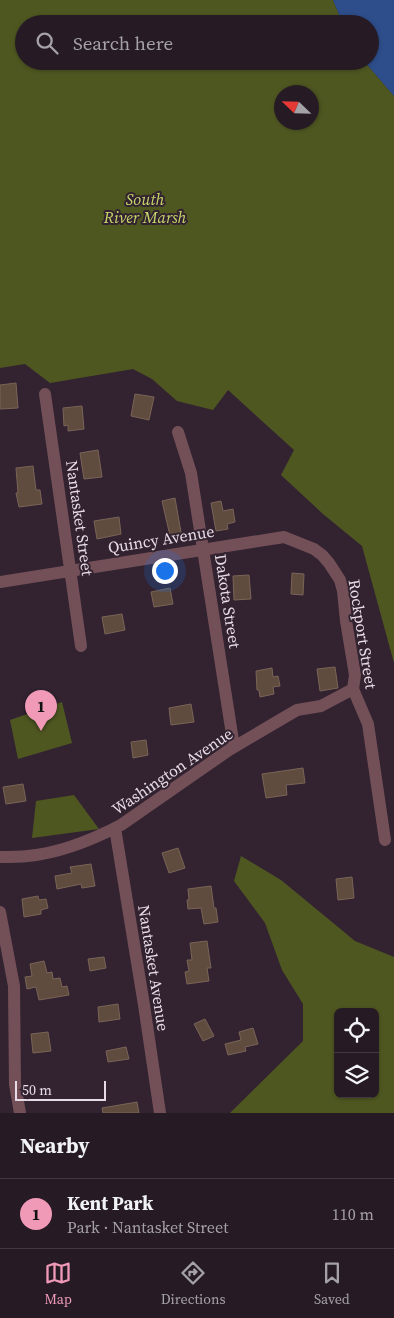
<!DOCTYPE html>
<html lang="en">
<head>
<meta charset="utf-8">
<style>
  :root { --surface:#261a25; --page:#322732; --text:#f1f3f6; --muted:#a4a1a7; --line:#423842; --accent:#f09ab7 }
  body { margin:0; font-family:"Source Serif 4",serif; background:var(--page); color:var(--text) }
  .controls { position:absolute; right:15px; bottom:15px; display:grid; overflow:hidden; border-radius:8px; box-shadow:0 1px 4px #0004 }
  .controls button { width:45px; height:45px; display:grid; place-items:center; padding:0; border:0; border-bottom:1px solid var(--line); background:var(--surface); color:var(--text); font:25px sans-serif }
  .compass { position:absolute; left:274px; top:85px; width:45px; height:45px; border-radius:50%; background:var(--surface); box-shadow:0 1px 4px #0004; rotate:293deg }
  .scale { position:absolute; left:15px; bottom:12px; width:91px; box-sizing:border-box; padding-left:5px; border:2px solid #e7dce5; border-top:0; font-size:14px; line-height:18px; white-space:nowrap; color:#e7dce5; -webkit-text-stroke:4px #332331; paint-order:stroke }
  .you { position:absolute; left:164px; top:570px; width:18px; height:18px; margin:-12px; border:4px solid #fff; border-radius:50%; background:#1a73e8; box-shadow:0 0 0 8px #1a73e833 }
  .badge { display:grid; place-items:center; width:32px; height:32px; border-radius:50%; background:var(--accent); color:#111; font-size:16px; font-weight:700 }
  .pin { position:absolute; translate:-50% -41px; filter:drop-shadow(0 1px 2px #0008) }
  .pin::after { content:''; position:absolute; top:26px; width:18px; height:15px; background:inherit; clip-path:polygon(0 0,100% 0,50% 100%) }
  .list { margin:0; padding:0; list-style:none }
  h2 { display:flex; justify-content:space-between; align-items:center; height:65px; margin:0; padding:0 20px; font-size:21px }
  h2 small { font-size:16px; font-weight:400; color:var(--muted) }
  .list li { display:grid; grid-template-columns:32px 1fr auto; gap:15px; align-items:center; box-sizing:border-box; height:70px; padding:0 20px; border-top:1px solid var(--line) }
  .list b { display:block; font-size:19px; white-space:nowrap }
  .list p { margin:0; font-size:16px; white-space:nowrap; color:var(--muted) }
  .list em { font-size:16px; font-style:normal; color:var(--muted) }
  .icon { flex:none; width:28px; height:28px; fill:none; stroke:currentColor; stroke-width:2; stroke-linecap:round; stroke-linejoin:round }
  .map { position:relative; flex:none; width:394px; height:1113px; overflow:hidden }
  .search { position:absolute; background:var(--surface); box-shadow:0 1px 4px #0004; left:15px; right:15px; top:15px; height:55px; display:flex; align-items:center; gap:12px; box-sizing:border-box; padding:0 18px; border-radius:28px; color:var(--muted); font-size:19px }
  .sheet { height:135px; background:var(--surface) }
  nav { display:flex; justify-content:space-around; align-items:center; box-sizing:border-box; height:70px; border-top:1px solid var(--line); background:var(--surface); font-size:14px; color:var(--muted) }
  nav a { display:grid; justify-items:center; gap:2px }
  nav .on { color:var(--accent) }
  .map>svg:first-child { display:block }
  .green { fill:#4f5721; fill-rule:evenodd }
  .water { fill:#2e4e8b }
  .building { fill:#604c3f; stroke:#796457 }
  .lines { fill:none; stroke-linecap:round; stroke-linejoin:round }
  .minor { stroke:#735058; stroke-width:12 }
  .labels { text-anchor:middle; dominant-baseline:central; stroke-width:4; stroke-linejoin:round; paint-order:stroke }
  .park-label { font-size:16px; font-style:italic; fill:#c6d96a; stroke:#332331 }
  .street-label { font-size:16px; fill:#e7dce5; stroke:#332331 }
</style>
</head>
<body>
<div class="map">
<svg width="394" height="1113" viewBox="0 0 394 1113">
  <rect width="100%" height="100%" fill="#332331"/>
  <!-- green -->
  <path class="green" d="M0,0H333L343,24H24V61H364L394,96V663L362,546L323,514L281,475L294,450L228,390L213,410L177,401L152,379L133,369L50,383L25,364L0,368ZM282,92H312V122H282Z
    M62,702L72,743L18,759L10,720Z
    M74,795L99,829L32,838L36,801Z
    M241,856L281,880L355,941L394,957V1113H230L303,1041V1004L282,970L265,923L234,881ZM338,1012H375V1094H338Z"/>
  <!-- water -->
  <path class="water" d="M333,0H394V96L364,61H370V24H343Z"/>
  <!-- building -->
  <path class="building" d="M16,383L18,408L0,409V385Z
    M135,394L154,397L149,420L131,416Z
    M82,406L84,429L68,431V425L64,426L63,408Z
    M98,450L102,477L84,479L80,453Z
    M33,466L36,490H40L42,504L19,507L16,493H18L16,468Z
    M175,498L182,538L171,540L162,501Z
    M221,501L223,511L233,509L235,522L227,524L228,529L216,531L211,503Z
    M119,517L121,534L97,539L94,521Z
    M292,573L304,574L303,595L291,594Z
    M249,575L251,599L234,600L233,576Z
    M170,588L173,604L154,607L151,592Z
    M122,614L125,630L105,634L102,617Z
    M335,667L338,688L320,691L317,669Z
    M272,668L273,677L278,676L280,686L273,687L274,694L260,697L259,690H257L256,671Z
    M191,704L194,722L171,725L169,708Z
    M146,740L148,755L133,758L131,742Z
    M303,768L305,783L286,785L287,795L266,798L262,774Z
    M23,784L26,801L6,804L3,787Z
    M178,848L185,868L169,873L162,853Z
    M91,864L95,886L82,888L81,884L57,889L55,876L72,873L70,867Z
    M352,877L354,898L338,900L336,879Z
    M211,886L214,908H216L218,922L204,924L201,908L188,909L187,900H189L188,889Z
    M38,896L39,900L46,899L48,908L41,910V914L24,917L22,899Z
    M207,941L211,968H207L209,981L187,984L185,972L189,971L187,960H192L190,943Z
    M104,957L106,968L90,971L88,959Z
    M44,961L47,973L52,972L53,979L60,978L62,987L67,986L69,995L39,1000L36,987L27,989L25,977L32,976L30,964Z
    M118,1004L120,1019L99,1022L98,1007Z
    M205,1019L214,1036L203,1041L194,1024Z
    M253,1028L258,1044L245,1047L246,1051L228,1055L225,1044L241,1040L239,1032Z
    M48,1032L51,1051L33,1053L31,1034Z
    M126,1047L129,1059L108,1062L106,1051Z
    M137,1102L139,1113H103L102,1108Z"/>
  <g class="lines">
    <!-- minor -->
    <path class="minor" d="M45,394L81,646
      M178,432L191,473L234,747
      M0,582L284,537L314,549L322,555L329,563L340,580L343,591L346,621L355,675L353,689L368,724L385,840
      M115,828L144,1005L160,1113
      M0,857C9,857 19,857 28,856C60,853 92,840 121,825L229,750L297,710L321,706L353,689
      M0,912L14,986L15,1084L20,1113"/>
  </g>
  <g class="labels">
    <!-- park labels -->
    <g class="park-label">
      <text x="145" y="199">South<tspan x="145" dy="18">River Marsh</tspan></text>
    </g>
    <!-- street labels -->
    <g class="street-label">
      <text transform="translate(80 518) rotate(82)">Nantasket Street</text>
      <text transform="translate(161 539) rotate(-9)">Quincy Avenue</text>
      <text transform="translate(228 601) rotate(81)">Dakota Street</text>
      <text transform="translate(363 634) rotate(81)">Rockport Street</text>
      <text transform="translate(172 771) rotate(-34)">Washington Avenue</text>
      <text transform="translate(154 968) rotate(81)">Nantasket Avenue</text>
    </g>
  </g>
</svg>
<div class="controls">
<button><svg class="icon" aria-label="locate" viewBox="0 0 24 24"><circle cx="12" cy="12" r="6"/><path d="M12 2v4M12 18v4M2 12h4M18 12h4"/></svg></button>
<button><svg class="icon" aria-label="layers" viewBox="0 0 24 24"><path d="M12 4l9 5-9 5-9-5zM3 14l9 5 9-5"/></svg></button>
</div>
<svg class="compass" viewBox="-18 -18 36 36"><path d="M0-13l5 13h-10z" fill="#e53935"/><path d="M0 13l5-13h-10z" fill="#a4a1a7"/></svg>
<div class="scale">50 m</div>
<div class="you"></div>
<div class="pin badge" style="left:41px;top:731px">1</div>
<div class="search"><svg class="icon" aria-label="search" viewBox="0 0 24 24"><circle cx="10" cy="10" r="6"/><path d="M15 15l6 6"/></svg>Search here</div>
</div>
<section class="sheet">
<h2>Nearby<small></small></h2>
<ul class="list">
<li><span class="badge">1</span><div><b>Kent Park</b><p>Park · Nantasket Street</p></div><em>110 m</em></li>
</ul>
</section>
<nav>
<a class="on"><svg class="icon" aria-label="map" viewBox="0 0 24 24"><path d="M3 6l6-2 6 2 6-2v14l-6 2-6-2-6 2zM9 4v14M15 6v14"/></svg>Map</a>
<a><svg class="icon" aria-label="directions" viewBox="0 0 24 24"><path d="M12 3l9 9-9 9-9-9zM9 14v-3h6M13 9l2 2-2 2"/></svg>Directions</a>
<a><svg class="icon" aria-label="saved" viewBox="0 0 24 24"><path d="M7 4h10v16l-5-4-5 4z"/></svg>Saved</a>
</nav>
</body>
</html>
